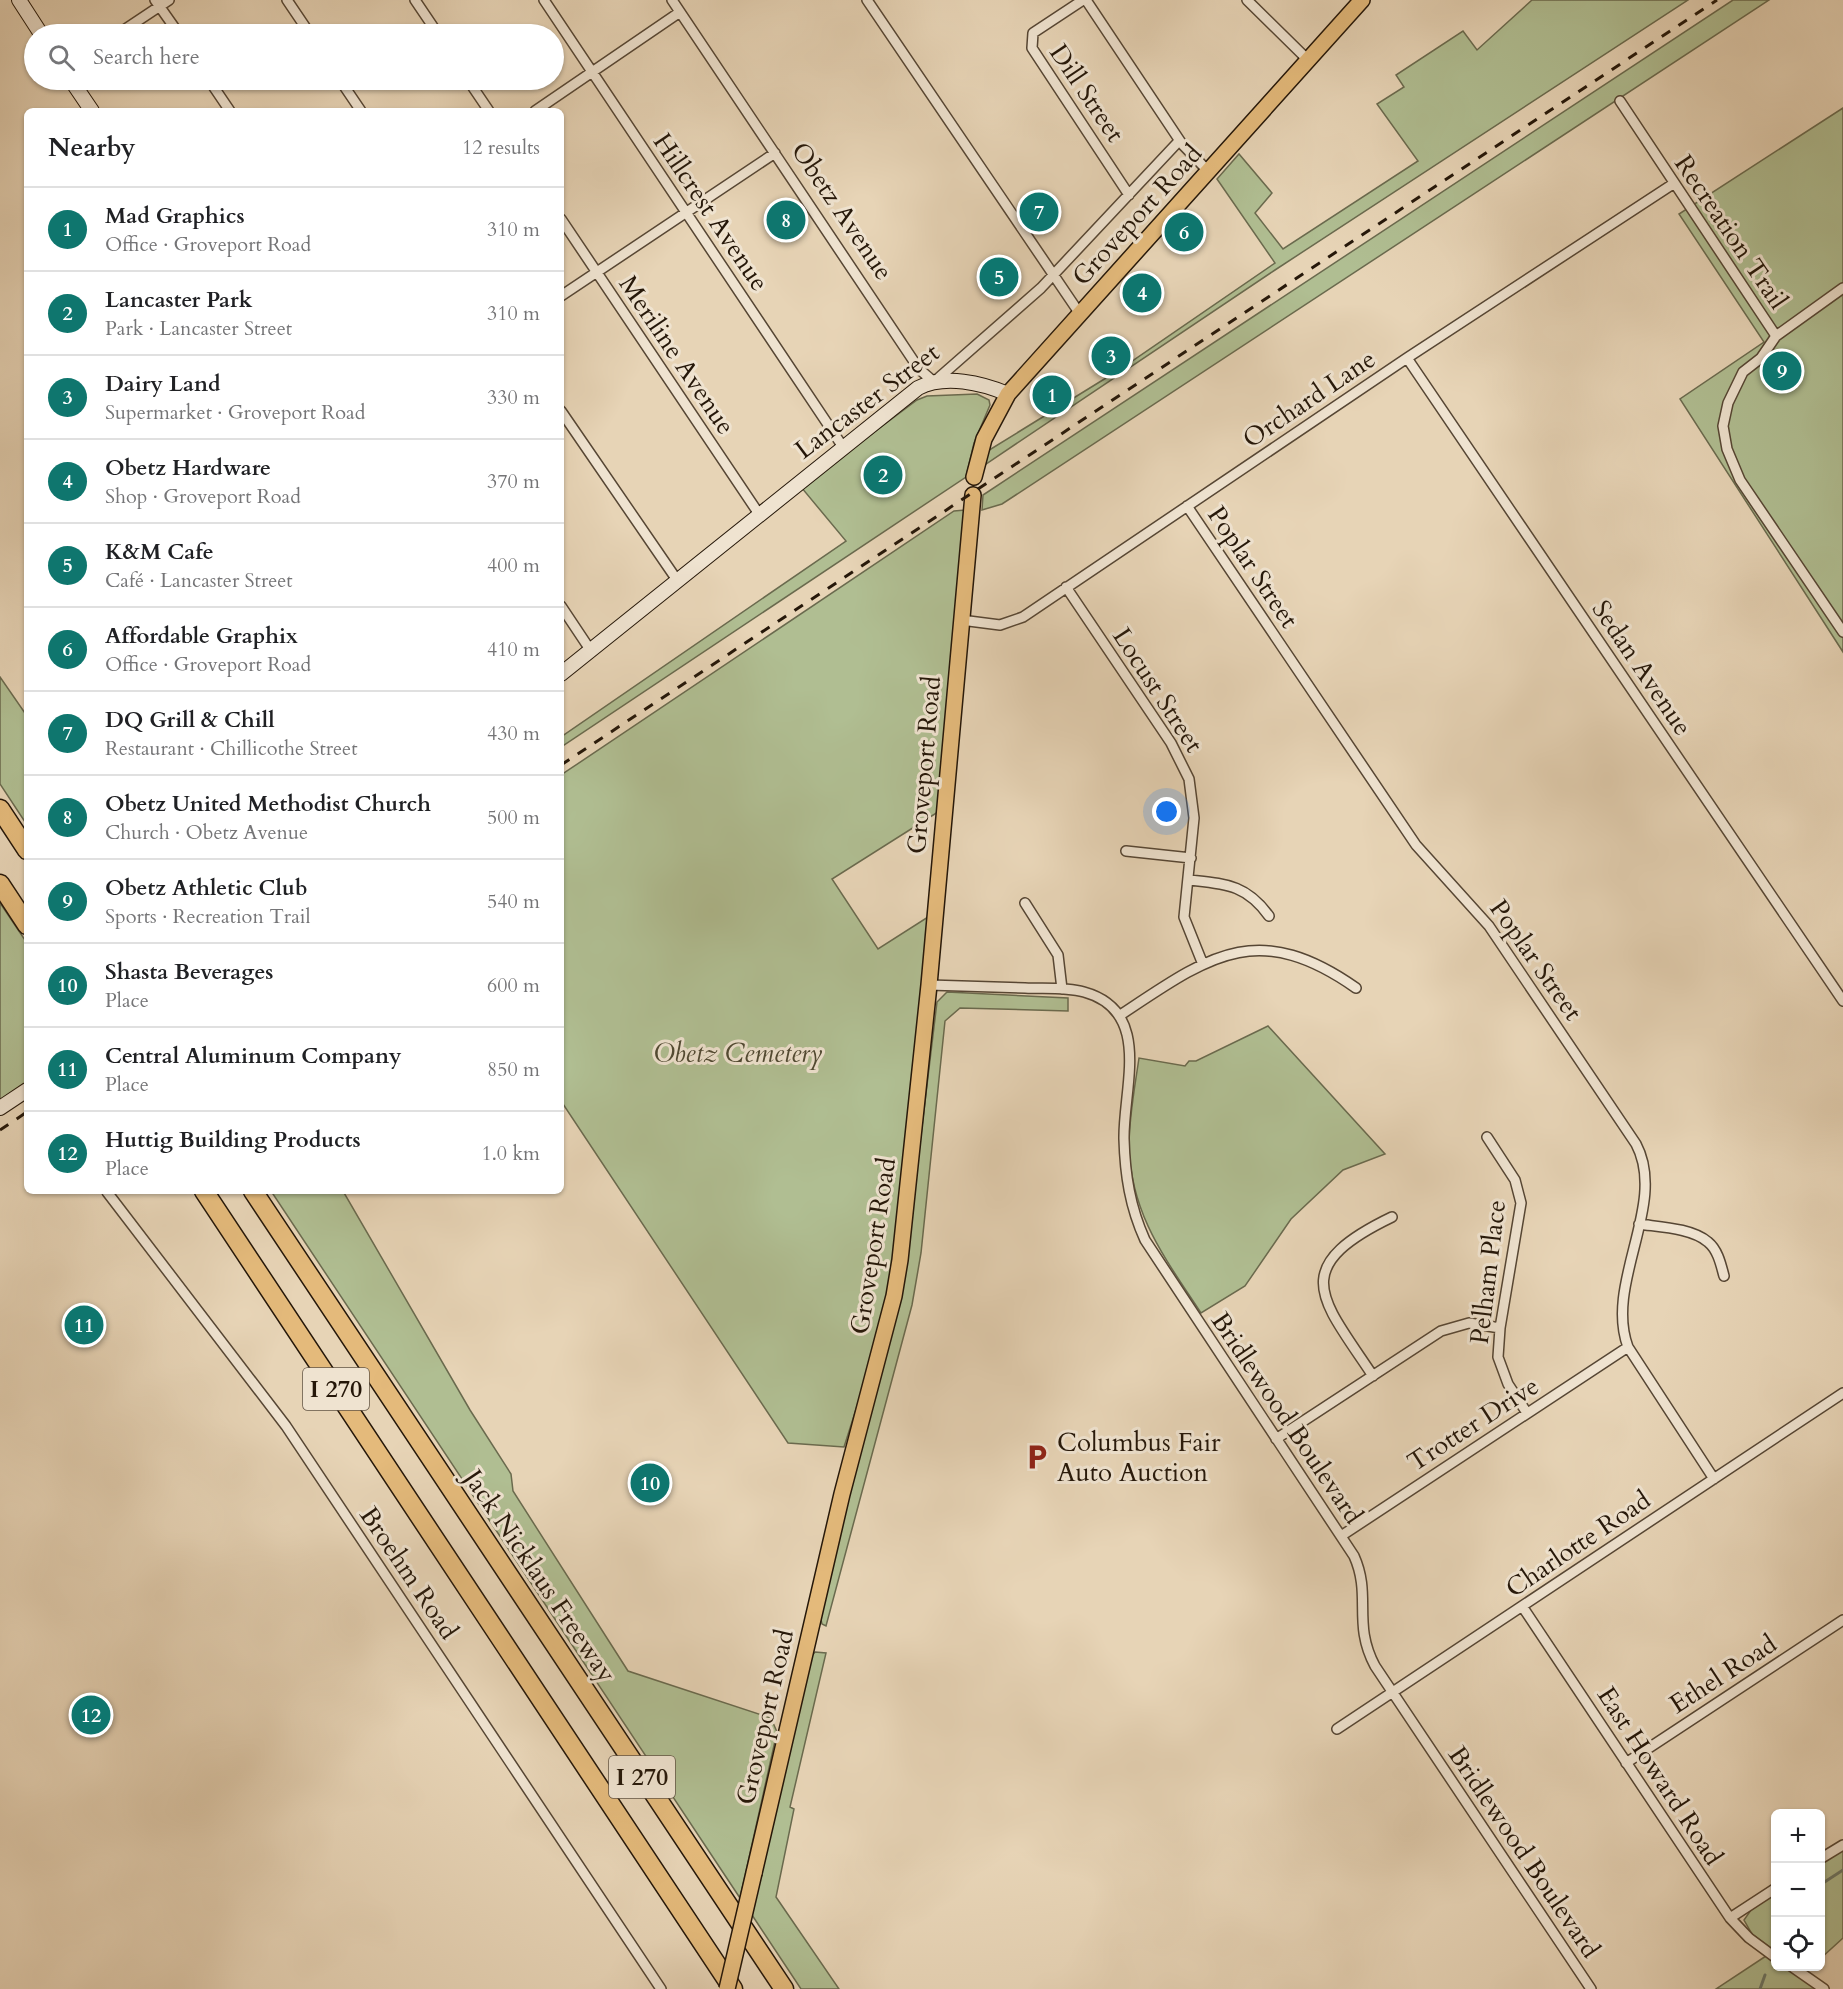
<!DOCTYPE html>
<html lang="en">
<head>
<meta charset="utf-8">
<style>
  :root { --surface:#fff; --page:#f2f2f2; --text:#202124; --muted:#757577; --line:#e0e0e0; --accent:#0f766e }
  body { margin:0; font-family:Cardo,serif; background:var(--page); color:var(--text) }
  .controls { position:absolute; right:18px; bottom:18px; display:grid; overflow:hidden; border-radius:9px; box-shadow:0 2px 4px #0004 }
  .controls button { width:54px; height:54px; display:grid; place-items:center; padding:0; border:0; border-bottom:2px solid var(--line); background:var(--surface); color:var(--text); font:30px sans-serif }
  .you { position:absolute; left:1167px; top:812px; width:21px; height:21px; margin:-15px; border:4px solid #fff; border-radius:50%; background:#1a73e8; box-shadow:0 0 0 9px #1a73e833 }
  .badge { display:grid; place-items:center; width:39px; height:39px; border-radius:50%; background:var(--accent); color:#fff; font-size:20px; font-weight:700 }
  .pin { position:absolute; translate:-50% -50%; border:3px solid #fff; box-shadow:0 2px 6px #0006 }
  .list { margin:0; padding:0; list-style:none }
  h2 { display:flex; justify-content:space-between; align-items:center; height:78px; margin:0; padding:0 24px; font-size:26px }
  h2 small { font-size:20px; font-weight:400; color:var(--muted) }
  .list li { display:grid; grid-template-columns:39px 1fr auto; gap:18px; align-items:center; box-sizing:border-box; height:84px; padding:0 24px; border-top:2px solid var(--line) }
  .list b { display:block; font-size:22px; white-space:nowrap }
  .list p { margin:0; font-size:20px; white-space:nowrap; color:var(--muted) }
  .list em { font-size:20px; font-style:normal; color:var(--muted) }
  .icon { flex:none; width:33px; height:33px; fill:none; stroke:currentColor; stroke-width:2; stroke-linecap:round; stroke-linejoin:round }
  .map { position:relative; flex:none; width:1843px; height:1989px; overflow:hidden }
  .search { position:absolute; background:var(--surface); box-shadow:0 2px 4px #0004; left:24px; top:24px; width:540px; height:66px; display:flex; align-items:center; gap:15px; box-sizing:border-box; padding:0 21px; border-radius:33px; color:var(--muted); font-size:22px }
  .panel { position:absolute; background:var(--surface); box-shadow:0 2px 4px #0004; left:24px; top:108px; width:540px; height:1086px; border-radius:9px }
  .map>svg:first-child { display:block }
  .green { fill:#b0be92; stroke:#6a6a4e; stroke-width:1.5 }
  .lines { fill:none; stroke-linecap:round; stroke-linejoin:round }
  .stream { stroke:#6a7869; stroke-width:3 }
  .street-casing { stroke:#564634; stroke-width:12 }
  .secondary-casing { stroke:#251709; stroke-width:16 }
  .primary-casing { stroke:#251709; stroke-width:18 }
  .highway-casing { stroke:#251709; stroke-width:21 }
  .street { stroke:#efe3d0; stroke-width:9 }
  .secondary { stroke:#efe3d0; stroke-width:14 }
  .primary { stroke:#e4ba7b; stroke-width:15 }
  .highway { stroke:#e4ba7b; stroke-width:18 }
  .rail { stroke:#251709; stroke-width:3; stroke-dasharray:10 10; stroke-linecap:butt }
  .primary-bridge-casing { stroke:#251709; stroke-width:18; stroke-linecap:butt }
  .primary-bridge { stroke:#e4ba7b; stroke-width:15 }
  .labels { text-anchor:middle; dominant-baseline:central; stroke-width:6; stroke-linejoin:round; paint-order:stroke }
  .shield { fill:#efe3d0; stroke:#625445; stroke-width:1.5 }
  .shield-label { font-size:24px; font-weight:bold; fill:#251709 }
  .street-label { font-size:26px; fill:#251709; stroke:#efe3d0 }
  .park-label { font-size:26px; font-style:italic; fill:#4f4932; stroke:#efe3d0 }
  .poi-label { font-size:26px; fill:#251709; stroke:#efe3d0; text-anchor:start }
</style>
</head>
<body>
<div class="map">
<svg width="1843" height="1989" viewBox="0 0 1843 1989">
  <rect width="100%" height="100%" fill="#e7d4b6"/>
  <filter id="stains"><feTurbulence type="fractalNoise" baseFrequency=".00333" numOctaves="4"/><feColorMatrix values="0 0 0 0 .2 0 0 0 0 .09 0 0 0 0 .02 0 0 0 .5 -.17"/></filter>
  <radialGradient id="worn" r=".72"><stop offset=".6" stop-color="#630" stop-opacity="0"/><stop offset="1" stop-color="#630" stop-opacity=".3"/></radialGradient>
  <!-- green -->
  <path class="green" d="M1532,0H1688L1275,270L986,464V452L1119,370L1275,263L1217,179L1239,154L1272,193L1255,213L1283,249L1418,161L1377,104L1404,87L1396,75L1463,31L1477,50Z
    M1733,0H1769L1002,504L982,510L983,495Z
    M1843,108V652L1680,399L1764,342L1679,214Z
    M977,394L989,400L990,405L974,443L966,477L561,747V737L846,541L801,487L917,400L927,396Z
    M965,510L938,812L832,879L878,949L928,917L896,1255L879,1337L844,1447L788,1443L561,1101V775L954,511Z
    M0,677L27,716V825L0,784Z
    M0,903L27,943V1082L0,1100Z
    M947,992L1068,998V1011L960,1008L945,1021L921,1253L912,1305L826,1626L822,1624L820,1616L905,1268L937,1002Z
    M1268,1026L1385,1154L1343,1170L1291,1219L1245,1286L1201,1313C1165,1258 1131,1215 1129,1146C1129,1117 1135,1086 1139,1058L1185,1066L1189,1061H1196Z
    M271,1191H343L470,1410L511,1474L513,1491L628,1671L771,1718L777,1732L740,1898Z
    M815,1652L826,1653L790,1807L794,1809L776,1897L839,1989H801L752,1915L811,1657Z
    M1843,1850V1938L1821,1958V1864Z
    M1775,1894V1951L1752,1934L1744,1920L1751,1910Z
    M1766,1956L1775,1962L1776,1966L1785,1967L1817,1989H1716Z"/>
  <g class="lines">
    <!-- stream -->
    <path class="stream" d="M1820,1885L1843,1870
      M1760,1989L1765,1975"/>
    <!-- street casing -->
    <g class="street-casing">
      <path id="street" d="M155,0L179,34
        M287,0L310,34
        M415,0L438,34
        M544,0L843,447
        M672,0L919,369L934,382L1041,288L1179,141
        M867,0L1080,314
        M1083,0L1033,33L1032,48L1129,195
        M1086,0L1182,144L1209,172
        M1247,0L1308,60
        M118,34L169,0
        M209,80L230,111
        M340,80L361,111
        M468,80L489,111
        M1620,101L1776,336
        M535,111L680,12
        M561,219L759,514
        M1843,288L1776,336L1761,358L1743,372L1728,403L1723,426L1727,449L1740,480L1843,632
        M561,296L775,153
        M1407,358L1843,1001
        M561,411L677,580
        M1187,506L1416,845L1489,926L1636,1144C1668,1204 1604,1283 1628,1347L1714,1479
        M1066,587L1171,743L1189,779L1194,818L1184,917L1202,962
        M561,606L591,651
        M961,620L1000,625L1023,617L1407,358L1673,184
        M1126,851L1191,858
        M1189,880C1225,884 1246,884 1269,916
        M1025,903L1058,955L1062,989
        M929,985C961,986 993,987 1025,988C1044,989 1065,987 1084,992C1153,1011 1123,1088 1124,1139C1125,1175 1130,1207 1145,1240L1354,1556C1372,1596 1352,1623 1375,1666L1591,1989
        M1119,1016C1208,957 1256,918 1356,988
        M1487,1137L1515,1180L1521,1203L1500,1328L1498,1357L1508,1384L1527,1413
        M107,1192L286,1426L661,1989
        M1639,1224C1659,1227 1692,1228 1708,1242C1718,1250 1721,1265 1724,1276
        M1373,1376C1322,1299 1286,1268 1392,1217
        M1276,1439L1441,1331L1469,1323L1500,1328
        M1341,1536L1628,1347
        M1522,1606L1730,1918L1749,1938L1776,1958
        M1337,1729L1843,1393
        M1626,1763L1843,1620
        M1820,1859L1843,1845
        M1730,1918L1776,1888
        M1791,1966L1824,1989"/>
    </g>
    <!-- secondary casing -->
    <g class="secondary-casing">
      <path id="secondary" d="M19,0L41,34
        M71,80L92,111
        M561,674L918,388C945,374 982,383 1008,394
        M0,1108L27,1090"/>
    </g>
    <!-- primary casing -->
    <g class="primary-casing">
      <path id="primary" d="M974,477L984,439L1008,394L1362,0
        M754,1873L842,1494L894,1296L900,1260L929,985L973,495"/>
    </g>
    <!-- highway casing -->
    <g class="highway-casing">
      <path id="highway" d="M0,809L27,850
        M0,884L27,925
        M204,1191L733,1989
        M253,1191L784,1989"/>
    </g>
    <!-- street -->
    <use href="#street" class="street"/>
    <!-- secondary -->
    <use href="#secondary" class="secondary"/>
    <!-- primary -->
    <use href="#primary" class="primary"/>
    <!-- highway -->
    <use href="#highway" class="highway"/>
    <!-- rail -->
    <path class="rail" d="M561,765L1717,0
      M0,1130L27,1112"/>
    <!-- primary-bridge casing -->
    <g class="primary-bridge-casing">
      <path id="primary-bridge" d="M727,1989L754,1873"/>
    </g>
    <!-- primary-bridge -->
    <use href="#primary-bridge" class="primary-bridge"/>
  </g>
  <!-- icons -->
  <defs>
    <g id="parking-bare" transform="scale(2.07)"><path d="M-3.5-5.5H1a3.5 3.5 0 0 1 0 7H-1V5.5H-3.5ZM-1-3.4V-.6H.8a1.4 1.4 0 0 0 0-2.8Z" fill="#8f2418" stroke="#efe3d0" stroke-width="2.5" paint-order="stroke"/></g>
  </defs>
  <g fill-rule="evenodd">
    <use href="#parking-bare" x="1037" y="1457"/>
  </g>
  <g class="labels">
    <!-- shield labels -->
    <g class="shield">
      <rect x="303" y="1368" width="66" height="42" rx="4.5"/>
      <rect x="609" y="1756" width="66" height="42" rx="4.5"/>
    </g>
    <g class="shield-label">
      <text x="336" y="1389">I 270</text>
      <text x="642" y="1777">I 270</text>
    </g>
    <!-- street labels -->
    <g class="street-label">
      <text transform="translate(1087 93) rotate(56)">Dill Street</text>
      <text transform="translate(842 211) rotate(56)">Obetz Avenue</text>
      <text transform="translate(711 212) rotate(56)">Hillcrest Avenue</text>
      <text transform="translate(1137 215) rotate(-48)">Groveport Road</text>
      <text transform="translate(1731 232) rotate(56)">Recreation Trail</text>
      <text transform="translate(677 355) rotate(56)">Meriline Avenue</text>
      <text transform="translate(1309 399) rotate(-34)">Orchard Lane</text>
      <text transform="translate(867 401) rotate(-37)">Lancaster Street</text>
      <text transform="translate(1253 567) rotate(56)">Poplar Street</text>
      <text transform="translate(1642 668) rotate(56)">Sedan Avenue</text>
      <text transform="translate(1158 690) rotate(57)">Locust Street</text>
      <text transform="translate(924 765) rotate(-85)">Groveport Road</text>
      <text transform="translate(1536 960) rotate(55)">Poplar Street</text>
      <text transform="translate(873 1246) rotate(-81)">Groveport Road</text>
      <text transform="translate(1488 1272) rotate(-83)">Pelham Place</text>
      <text transform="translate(1287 1418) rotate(56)">Bridlewood Boulevard</text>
      <text transform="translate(1473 1424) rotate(-33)">Trotter Drive</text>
      <text transform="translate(1578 1544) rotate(-34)">Charlotte Road</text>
      <text transform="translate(409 1573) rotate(56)">Broehm Road</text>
      <text transform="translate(540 1576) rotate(56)">Jack Nicklaus Freeway</text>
      <text transform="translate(1723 1674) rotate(-33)">Ethel Road</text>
      <text transform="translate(765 1717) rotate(-77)">Groveport Road</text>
      <text transform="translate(1660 1776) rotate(57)">East Howard Road</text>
      <text transform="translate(1524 1852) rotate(56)">Bridlewood Boulevard</text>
    </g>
    <!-- park labels -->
    <g class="park-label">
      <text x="738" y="1053">Obetz Cemetery</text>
    </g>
    <!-- poi labels -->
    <g class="poi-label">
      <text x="1057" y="1442">Columbus Fair<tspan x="1057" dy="30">Auto Auction</tspan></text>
    </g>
  </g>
  <rect width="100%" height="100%" filter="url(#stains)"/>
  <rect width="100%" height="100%" fill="url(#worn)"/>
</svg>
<div class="controls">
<button>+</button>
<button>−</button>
<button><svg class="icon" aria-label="locate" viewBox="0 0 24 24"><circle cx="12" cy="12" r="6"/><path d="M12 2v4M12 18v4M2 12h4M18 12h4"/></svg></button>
</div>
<div class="you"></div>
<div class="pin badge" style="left:1052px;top:395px">1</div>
<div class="pin badge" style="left:883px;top:475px">2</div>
<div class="pin badge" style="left:1111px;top:356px">3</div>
<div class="pin badge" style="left:1142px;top:293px">4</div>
<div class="pin badge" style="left:999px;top:277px">5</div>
<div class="pin badge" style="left:1184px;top:232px">6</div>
<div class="pin badge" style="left:1039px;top:212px">7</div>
<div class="pin badge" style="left:786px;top:220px">8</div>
<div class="pin badge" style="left:1782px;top:371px">9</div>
<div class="pin badge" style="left:650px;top:1483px">10</div>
<div class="pin badge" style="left:84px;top:1325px">11</div>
<div class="pin badge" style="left:91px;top:1715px">12</div>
<div class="search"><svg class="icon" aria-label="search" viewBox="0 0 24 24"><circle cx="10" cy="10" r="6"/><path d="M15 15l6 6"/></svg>Search here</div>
<section class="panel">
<h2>Nearby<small>12 results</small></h2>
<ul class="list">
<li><span class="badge">1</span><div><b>Mad Graphics</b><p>Office · Groveport Road</p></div><em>310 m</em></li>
<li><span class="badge">2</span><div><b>Lancaster Park</b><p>Park · Lancaster Street</p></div><em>310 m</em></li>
<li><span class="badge">3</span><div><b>Dairy Land</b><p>Supermarket · Groveport Road</p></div><em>330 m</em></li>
<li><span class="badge">4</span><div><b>Obetz Hardware</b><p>Shop · Groveport Road</p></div><em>370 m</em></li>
<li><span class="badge">5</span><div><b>K&amp;M Cafe</b><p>Café · Lancaster Street</p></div><em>400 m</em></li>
<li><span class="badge">6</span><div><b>Affordable Graphix</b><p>Office · Groveport Road</p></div><em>410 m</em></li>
<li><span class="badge">7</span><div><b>DQ Grill &amp; Chill</b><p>Restaurant · Chillicothe Street</p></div><em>430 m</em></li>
<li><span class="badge">8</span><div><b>Obetz United Methodist Church</b><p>Church · Obetz Avenue</p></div><em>500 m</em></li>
<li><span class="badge">9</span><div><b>Obetz Athletic Club</b><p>Sports · Recreation Trail</p></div><em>540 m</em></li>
<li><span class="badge">10</span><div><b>Shasta Beverages</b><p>Place</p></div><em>600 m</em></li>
<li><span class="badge">11</span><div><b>Central Aluminum Company</b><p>Place</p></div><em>850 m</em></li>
<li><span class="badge">12</span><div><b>Huttig Building Products</b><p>Place</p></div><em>1.0 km</em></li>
</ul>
</section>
</div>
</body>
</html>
